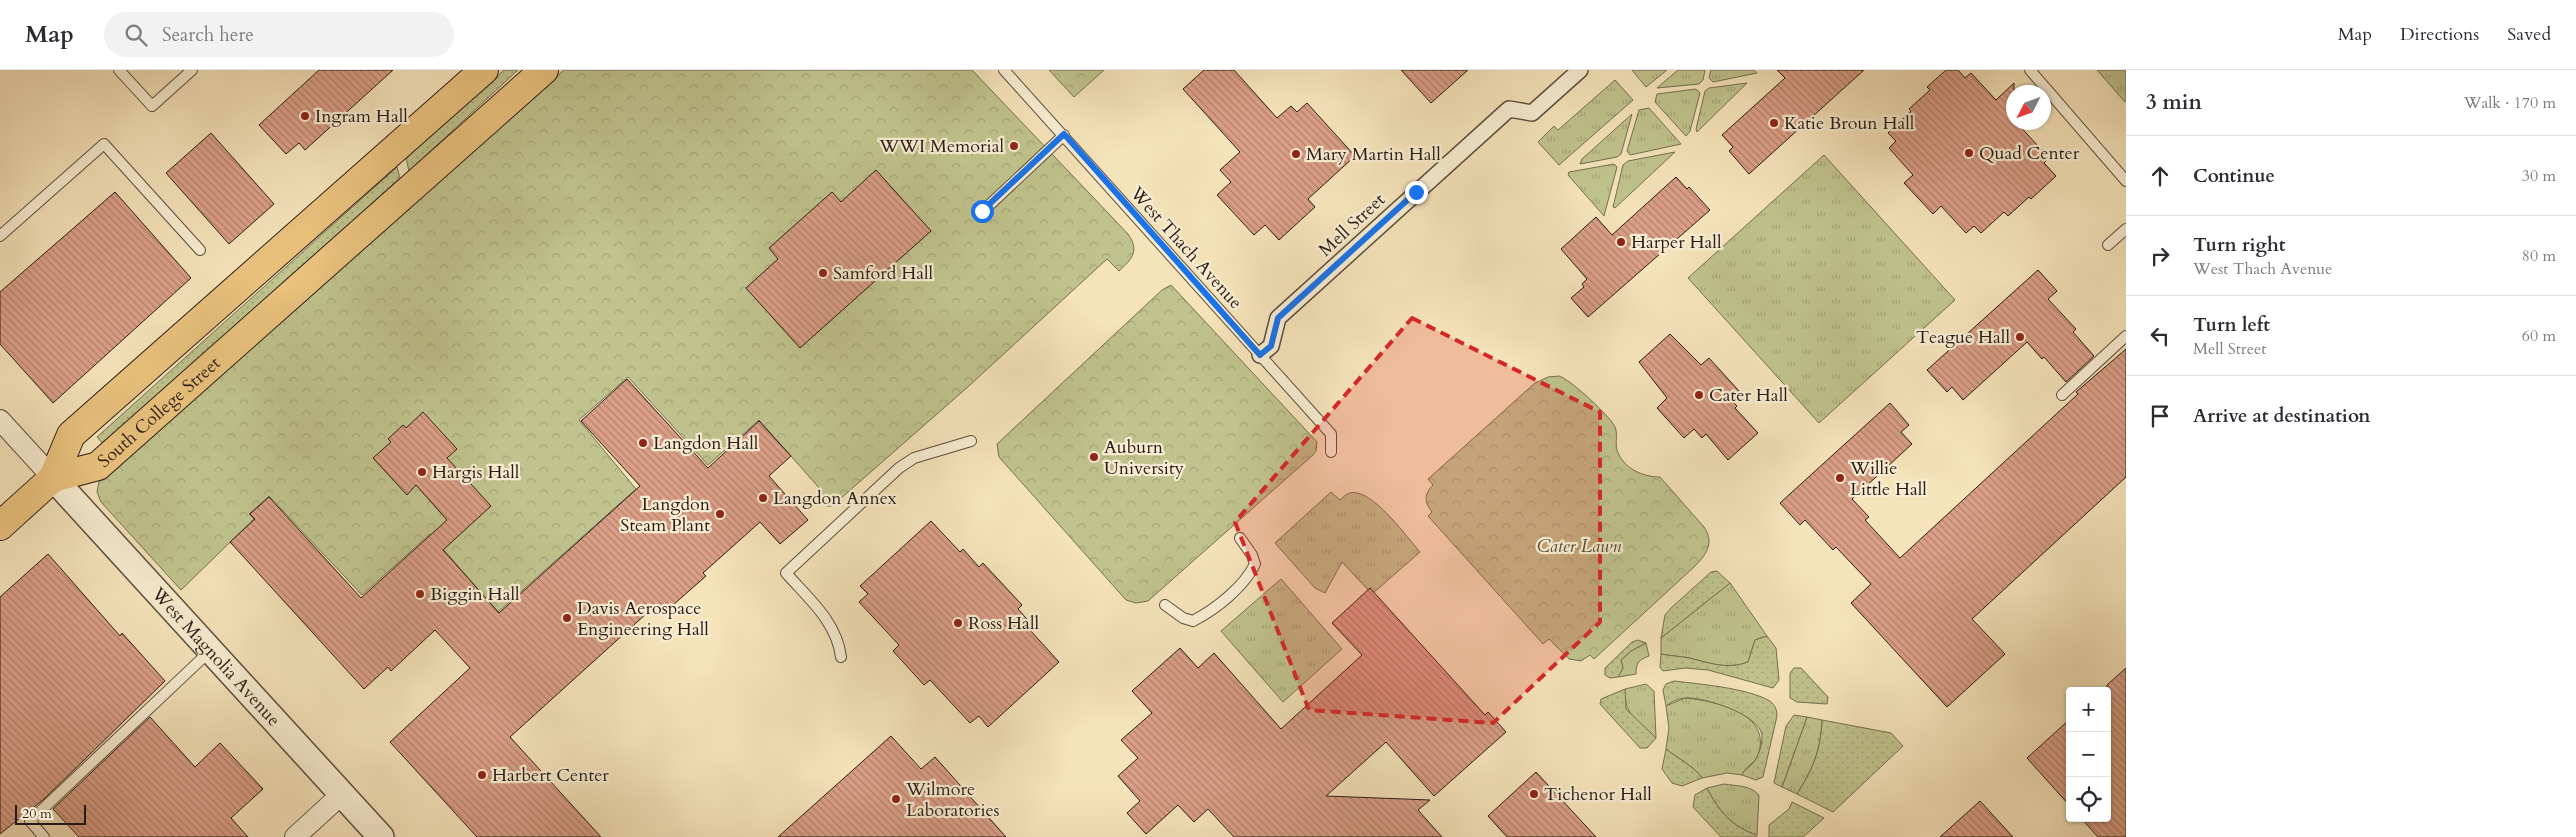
<!DOCTYPE html>
<html lang="en">
<head>
<meta charset="utf-8">
<style>
  :root { --surface:#fff; --page:#f2f2f3; --text:#2b2b33; --muted:#7c7c81; --line:#e1e1e2 }
  body { margin:0; font-family:Cardo,serif; background:var(--page); color:var(--text) }
  .controls { position:absolute; right:15px; bottom:15px; display:grid; overflow:hidden; border-radius:5px; box-shadow:0 1px 4px #0004 }
  .controls button { width:45px; height:45px; display:grid; place-items:center; padding:0; border:0; border-bottom:1px solid var(--line); background:var(--surface); color:var(--text); font:25px sans-serif }
  .compass { position:absolute; left:2006px; top:15px; width:45px; height:45px; border-radius:50%; background:var(--surface); box-shadow:0 1px 4px #0004; rotate:228deg }
  .scale { position:absolute; left:15px; bottom:12px; width:71px; box-sizing:border-box; padding-left:5px; border:2px solid #291c17; border-top:0; font-size:14px; line-height:18px; white-space:nowrap; color:#291c17; -webkit-text-stroke:4px #f8edd2; paint-order:stroke }
  .stop { position:absolute; width:15px; height:15px; margin:-11px; border:4px solid #1a73e8; border-radius:50%; background:#fff }
  .stop.end { background:#1a73e8; border-color:#fff; box-shadow:0 1px 5px #0008 }
  .list { margin:0; padding:0; list-style:none }
  h2 { display:flex; justify-content:space-between; align-items:center; height:65px; margin:0; padding:0 20px; font-size:21px }
  h2 small { font-size:16px; font-weight:400; color:var(--muted) }
  .list li { display:grid; grid-template-columns:32px 1fr auto; gap:15px; align-items:center; box-sizing:border-box; height:80px; padding:0 20px; border-top:1px solid var(--line) }
  .list b { display:block; font-size:19px; white-space:nowrap }
  .list p { margin:0; font-size:16px; white-space:nowrap; color:var(--muted) }
  .list em { font-size:16px; font-style:normal; color:var(--muted) }
  .icon { flex:none; width:28px; height:28px; fill:none; stroke:currentColor; stroke-width:2; stroke-linecap:round; stroke-linejoin:round }
  .map { position:relative; flex:none; width:2126px; height:767px; overflow:hidden }
  header { display:flex; align-items:center; gap:30px; box-sizing:border-box; height:70px; padding:0 25px; background:var(--surface); border-bottom:1px solid var(--line) }
  header strong { font-size:24px }
  nav { display:flex; gap:28px; margin-inline-start:auto; font-size:18px }
  .search { width:350px; height:45px; background:var(--page); display:flex; align-items:center; gap:12px; box-sizing:border-box; padding:0 18px; border-radius:28px; color:var(--muted); font-size:19px }
  main { display:flex }
  aside { flex:1; background:var(--surface) }
  .map>svg:first-child { display:block }
  .grass { fill:url(#grass-tufts); stroke:#747052 }
  .park { fill:url(#park-crowns); stroke:#747052 }
  .garden { fill:url(#garden-dots); stroke:#747052 }
  .building { fill:url(#building-back-hatch); stroke:#291c17 }
  .lines { fill:none; stroke-linecap:round; stroke-linejoin:round }
  .service-casing { stroke:#5c4e40; stroke-width:12 }
  .pedestrian-casing { stroke:#5c4e40; stroke-width:18 }
  .minor-casing { stroke:#5c4e40; stroke-width:22 }
  .tertiary-casing { stroke:#5c4e40; stroke-width:28 }
  .primary-casing { stroke:#291c17; stroke-width:30 }
  .service { stroke:#f8edd2; stroke-width:10 }
  .pedestrian { stroke:#f8edd2; stroke-width:15 }
  .minor { stroke:#f8edd2; stroke-width:20 }
  .tertiary { stroke:#f8edd2; stroke-width:25 }
  .primary { stroke:#eac27d; stroke-width:28 }
  .route { stroke:#1a73e8; stroke-width:6 }
  .marked { fill:#d62828; fill-opacity:0.2; stroke:#d62828; stroke-width:4; stroke-dasharray:10 6; stroke-linejoin:round }
  .poi-dot { fill:#8f2418; stroke:#f8edd2; stroke-width:2 }
  .labels { text-anchor:middle; dominant-baseline:central; stroke-width:4.5; stroke-linejoin:round; paint-order:stroke }
  .poi-label { font-size:18px; fill:#291c17; stroke:#f8edd2; text-anchor:start }
  .street-label { font-size:18px; fill:#291c17; stroke:#f8edd2 }
  .park-label { font-size:18px; font-style:italic; fill:#564e3a; stroke:#f8edd2 }
</style>
</head>
<body>
<header>
<strong>Map</strong>
<div class="search"><svg class="icon" aria-label="search" viewBox="0 0 24 24"><circle cx="10" cy="10" r="6"/><path d="M15 15l6 6"/></svg>Search here</div>
<nav><a>Map</a><a>Directions</a><a>Saved</a></nav>
</header>
<main>
<div class="map">
<svg width="2126" height="767" viewBox="0 0 2126 767">
  <defs>
    <pattern id="grass-tufts" width="24" height="20" patternUnits="userSpaceOnUse" patternTransform="scale(1.25)"><rect width="24" height="20" fill="#c0c38d"/><path d="M3 7l-1-3M5 7V3M7 7l1-3M15 17l-1-3M17 17v-4M19 17l1-3" fill="none" stroke="#a5a779"/></pattern>
    <pattern id="park-crowns" width="20" height="18" patternUnits="userSpaceOnUse" patternTransform="scale(1.25)"><rect width="20" height="18" fill="#c0c38d"/><path d="M2 6a3 3 0 1 1 6 0M12 15a3 3 0 1 1 6 0" fill="none" stroke="#a5a779"/></pattern>
    <pattern id="garden-dots" width="8" height="8" patternUnits="userSpaceOnUse" patternTransform="scale(1.25)"><rect width="8" height="8" fill="#c0c38d"/><path d="M2 2h.1M6 6h.1" fill="none" stroke="#a5a779" stroke-width="1.8" stroke-linecap="round"/></pattern>
    <pattern id="building-back-hatch" width="6" height="6" patternUnits="userSpaceOnUse" patternTransform="scale(1.25)"><rect width="6" height="6" fill="#db9f87"/><path d="M-1 5l2 2M0 0l6 6M5-1l2 2" fill="none" stroke="#b2816d"/></pattern>
  </defs>
  <rect width="100%" height="100%" fill="#f5e3ba"/>
  <filter id="stains"><feTurbulence type="fractalNoise" baseFrequency=".004" numOctaves="4"/><feColorMatrix values="0 0 0 0 .2 0 0 0 0 .09 0 0 0 0 .02 0 0 0 .5 -.17"/></filter>
  <radialGradient id="worn" r=".72"><stop offset=".6" stop-color="#630" stop-opacity="0"/><stop offset="1" stop-color="#630" stop-opacity=".3"/></radialGradient>
  <!-- grass -->
  <path class="grass" d="M1632,0H1667L1646,17Z
    M1678,0H1705L1703,10L1699,14L1657,18Z
    M1711,0H1754L1757,3L1713,12L1709,8Z
    M2097,0H2126V30L2125,32Z
    M1615,10L1633,30L1559,95L1538,72L1554,56L1558,60Z
    M1747,13L1697,62L1696,59L1705,21L1709,18Z
    M1696,19L1700,23L1690,61L1686,66L1655,32L1657,24Z
    M1649,38L1681,74L1630,85L1627,81L1639,40Z
    M1632,44L1621,84L1617,87L1580,94L1582,89Z
    M1675,82L1615,138L1613,137L1623,95L1628,91Z
    M1824,85L1955,230L1819,353L1688,208Z
    M1614,94L1617,97L1604,146L1568,105L1569,102Z
    M1331,422L1340,430C1345,425 1350,421 1357,423C1378,427 1406,466 1420,482L1372,524L1342,492L1325,523L1315,518L1275,473Z
    M1281,509L1342,579L1283,632L1221,561Z
    M1730,513L1767,566L1755,570L1748,592C1726,600 1711,593 1689,588C1680,586 1670,586 1661,584V568Z
    M1646,573L1649,586C1639,590 1636,592 1636,604L1618,607L1623,598L1621,590L1631,581Z
    M1646,614L1654,621L1656,668C1640,652 1622,644 1625,619Z
    M1685,628C1715,631 1773,643 1758,685C1755,694 1745,696 1742,705L1727,703L1702,708C1693,695 1678,689 1666,679L1669,658L1666,636Z
    M1807,647L1822,650C1821,680 1813,699 1797,724L1782,717Z
    M1724,714C1736,716 1750,715 1759,725L1757,765C1733,758 1717,739 1707,718Z"/>
  <!-- park -->
  <path class="park" d="M564,0H972L1128,164C1140,181 1132,189 1119,201L1107,189L970,315L832,436H826L823,432L821,420L759,350L708,395L628,307L579,350L636,419L498,542L430,464L362,525L269,426L249,444L254,449L181,520L101,432L97,422L99,412L482,68Z
    M1049,0H1104L1074,27Z
    M1171,215L1317,372L1316,381L1313,385L1148,531L1136,533L1126,530L999,387L997,374L1162,220Z
    M1559,306C1570,309 1611,347 1615,357C1618,364 1615,373 1617,380C1623,398 1642,407 1660,407L1704,457C1715,473 1706,485 1694,497L1594,589L1590,585L1581,591L1569,589L1549,569L1543,574L1428,446L1432,442C1424,432 1424,424 1433,415L1428,409L1535,313L1548,307Z"/>
  <!-- garden -->
  <path class="garden" d="M504,0H518L409,101L406,88Z
    M397,97L400,108L104,375L97,367Z
    M1717,501L1730,513L1661,568L1665,545L1671,538L1711,502Z
    M1767,566L1776,578L1779,610L1773,618L1708,600L1685,598L1663,601L1660,597L1661,584C1670,586 1680,586 1689,588C1711,593 1727,600 1748,592L1755,570Z
    M1638,570L1646,573L1631,581L1621,590L1623,598L1618,607L1610,608L1605,605V598L1632,572Z
    M1794,598H1801L1828,627L1827,634L1797,632L1790,628V603Z
    M1674,611C1699,614 1746,618 1768,630C1774,633 1777,639 1777,646L1763,707L1756,710L1742,705C1744,699 1748,699 1752,694C1758,689 1763,673 1762,665C1759,644 1702,626 1684,628C1677,629 1671,632 1666,636L1663,620L1666,614Z
    M1625,619L1626,639L1656,668L1647,678H1640L1600,634L1601,629Z
    M1794,645L1807,647L1782,717L1774,713L1786,656Z
    M1822,650L1891,663L1903,676L1833,742L1797,724C1813,699 1821,680 1822,650Z
    M1666,679C1678,689 1693,695 1702,708L1682,716L1672,713L1662,699Z
    M1707,718C1717,739 1733,758 1757,765L1756,767H1721L1693,737L1695,725Z
    M1792,732L1824,748L1803,767H1769V755L1789,739Z"/>
  <!-- building -->
  <path class="building" d="M319,0H393L305,80L299,73L286,84L259,55Z
    M1204,0H1234L1277,48L1291,36L1297,42L1307,33L1355,86L1308,129L1315,137L1279,170L1265,155L1254,165L1217,125L1231,112L1220,100L1240,82L1183,19Z
    M1401,0H1468L1431,33Z
    M1777,0H1864L1749,104L1729,81L1733,77L1722,65L1785,8Z
    M1946,0H1958L1965,8L1971,3L1996,30L2014,13V52H2016L2049,88L2044,93L2056,106L2031,129L2029,127L2008,146L2004,142L1981,163L1974,156L1966,163L1941,136L1933,144L1904,113L1913,105L1889,78L1896,71L1888,63L1911,41L1909,39L1930,20L1927,17Z
    M211,63L274,134L229,174L166,103Z
    M876,100L931,161L800,278L746,218L778,189L769,178L832,122L841,132Z
    M1676,107L1687,119L1689,117L1710,140L1588,247L1571,228L1584,217L1582,214L1587,209L1561,179L1596,147L1612,165Z
    M115,122L191,208L53,333L0,274V222Z
    M2038,200L2057,221L2048,229L2076,259L2073,262L2094,286L2066,312L2044,287L2042,289L2027,272L1963,330L1952,317L1947,322L1927,300Z
    M1670,264L1701,295L1709,288L1739,321L1730,329L1737,336L1735,338L1758,363L1728,390L1706,364L1702,368L1694,359L1684,368L1657,338L1667,328L1639,292Z
    M2126,279V407L1972,549L2005,584L1947,637L1851,533L1871,514L1836,477L1833,480L1805,450L1800,455L1780,433L1890,333L1909,355L1901,362L1912,374L1852,429L1869,447L1865,450L1900,488L2078,324L2076,322Z
    M627,309L708,398L759,351L791,386L769,406L808,450L780,474L760,452L703,503L706,506L665,542L657,534L510,667L601,767H477L390,672L470,598L435,560L391,601L388,597L364,619L230,472L255,449L250,444L269,427L361,528L447,450L416,415L407,425L373,388L391,372L388,369L403,355L406,358L423,342L457,379L447,388L491,436L443,480L499,543L640,416L581,351Z
    M931,451L960,482L963,479L979,497L983,493L1022,535L1018,539L1033,556L1029,559L1059,592L988,657L979,646L970,653L930,610L924,615L893,581L899,575L859,532L868,524L860,516Z
    M48,484L120,566L122,563L165,611L44,729L0,764V527Z
    M1370,518L1485,645L1488,642L1506,662L1434,726L1386,672L1326,726L1430,730L1418,740L1442,767H1234L1208,739L1194,752L1178,735L1146,764L1127,743L1140,731L1118,706L1138,688L1121,670L1152,643L1132,621L1180,578L1198,598L1214,583L1281,659L1362,585L1332,553Z
    M2126,598V767H2098L2081,748H2107V615Z
    M150,647L195,697L220,673L263,719L231,748L248,767H79L53,739Z
    M2070,649V736L2027,688Z
    M891,666L921,699L935,687L1006,767H778Z
    M1536,702L1596,767H1507L1488,746Z
    M1980,731L2013,767H1940Z"/>
  <g class="lines">
    <!-- service casing -->
    <g class="service-casing">
      <path id="service" d="M119,0L152,36L192,0
        M1004,0L1331,364V382
        M2030,0L2126,111
        M983,141L1064,65
        M0,166L104,74L200,180
        M2108,175L2126,159
        M2062,325L2126,266
        M1165,535L1183,548L1193,551C1216,539 1244,517 1255,494L1252,485L1240,468
        M841,587C837,552 808,528 786,503L899,398L914,388L971,371
        M44,767L30,751L210,581"/>
    </g>
    <!-- pedestrian casing -->
    <g class="pedestrian-casing">
      <path id="pedestrian" d="M1260,285L1271,276L1278,248L1509,39L1532,43L1580,0"/>
    </g>
    <!-- minor casing -->
    <g class="minor-casing">
      <path id="minor" d="M0,350L53,408
        M295,767L342,724"/>
    </g>
    <!-- tertiary casing -->
    <g class="tertiary-casing">
      <g id="tertiary">
        <path id="s1" d="M53,408L381,767"/>
      </g>
    </g>
    <!-- primary casing -->
    <g class="primary-casing">
      <g id="primary">
        <path id="s2" d="M53,408L98,396L544,0"/>
        <path d="M0,456L53,408L71,365L484,0"/>
      </g>
    </g>
    <!-- service -->
    <use href="#service" class="service"/>
    <!-- pedestrian -->
    <use href="#pedestrian" class="pedestrian"/>
    <!-- minor -->
    <use href="#minor" class="minor"/>
    <!-- tertiary -->
    <use href="#tertiary" class="tertiary"/>
    <!-- primary -->
    <use href="#primary" class="primary"/>
  </g>
  <g class="lines">
    <!-- route -->
    <path class="route" d="M982,141L1064,64L1260,285L1271,276L1278,248L1416,122"/>
  </g>
  <!-- marked area -->
  <path class="marked" d="M1412,248L1600,342V552L1493,653L1309,640L1235,452Z"/>
  <!-- markers -->
  <g class="poi-dot">
    <circle cx="305" cy="46" r="5"/>
    <circle cx="1774" cy="53" r="5"/>
    <circle cx="1014" cy="76" r="5"/>
    <circle cx="1969" cy="83" r="5"/>
    <circle cx="1296" cy="84" r="5"/>
    <circle cx="1621" cy="172" r="5"/>
    <circle cx="823" cy="203" r="5"/>
    <circle cx="2020" cy="267" r="5"/>
    <circle cx="1699" cy="325" r="5"/>
    <circle cx="643" cy="373" r="5"/>
    <circle cx="1094" cy="387" r="5"/>
    <circle cx="422" cy="402" r="5"/>
    <circle cx="1840" cy="408" r="5"/>
    <circle cx="763" cy="428" r="5"/>
    <circle cx="720" cy="444" r="5"/>
    <circle cx="420" cy="524" r="5"/>
    <circle cx="567" cy="548" r="5"/>
    <circle cx="958" cy="553" r="5"/>
    <circle cx="482" cy="705" r="5"/>
    <circle cx="1534" cy="724" r="5"/>
    <circle cx="896" cy="729" r="5"/>
  </g>
  <g class="labels">
    <!-- poi labels -->
    <g class="poi-label">
      <text x="315" y="46">Ingram Hall</text>
      <text x="1784" y="53">Katie Broun Hall</text>
      <text x="1004" y="76" text-anchor="end">WWI Memorial</text>
      <text x="1979" y="83">Quad Center</text>
      <text x="1306" y="84">Mary Martin Hall</text>
      <text x="1631" y="172">Harper Hall</text>
      <text x="833" y="203">Samford Hall</text>
      <text x="2010" y="267" text-anchor="end">Teague Hall</text>
      <text x="1709" y="325">Cater Hall</text>
      <text x="653" y="373">Langdon Hall</text>
      <text x="1104" y="377">Auburn<tspan x="1104" dy="21">University</tspan></text>
      <text x="1850" y="398">Willie<tspan x="1850" dy="21">Little Hall</tspan></text>
      <text x="432" y="402">Hargis Hall</text>
      <text x="773" y="428">Langdon Annex</text>
      <text x="710" y="434" text-anchor="end">Langdon<tspan x="710" dy="21">Steam Plant</tspan></text>
      <text x="430" y="524">Biggin Hall</text>
      <text x="577" y="538">Davis Aerospace<tspan x="577" dy="21">Engineering Hall</tspan></text>
      <text x="968" y="553">Ross Hall</text>
      <text x="492" y="705">Harbert Center</text>
      <text x="906" y="719">Wilmore<tspan x="906" dy="21">Laboratories</tspan></text>
      <text x="1544" y="724">Tichenor Hall</text>
    </g>
    <!-- street labels -->
    <g class="street-label">
      <text transform="translate(1352 155) rotate(-43)">Mell Street</text>
      <text transform="translate(1186 178) rotate(48)">West Thach Avenue</text>
      <text stroke="none"><textPath href="#s2" startOffset="128">South College Street</textPath></text>
      <text stroke="none"><textPath href="#s1" startOffset="242">West Magnolia Avenue</textPath></text>
    </g>
    <!-- park labels -->
    <g class="park-label">
      <text x="1579" y="476">Cater Lawn</text>
    </g>
  </g>
  <rect width="100%" height="100%" filter="url(#stains)"/>
  <rect width="100%" height="100%" fill="url(#worn)"/>
</svg>
<div class="controls">
<button>+</button>
<button>−</button>
<button><svg class="icon" aria-label="locate" viewBox="0 0 24 24"><circle cx="12" cy="12" r="6"/><path d="M12 2v4M12 18v4M2 12h4M18 12h4"/></svg></button>
</div>
<svg class="compass" viewBox="-18 -18 36 36"><path d="M0-13l5 13h-10z" fill="#e53935"/><path d="M0 13l5-13h-10z" fill="#7c7c81"/></svg>
<div class="scale">20 m</div>
<div class="stop" style="left:982px;top:141px"></div>
<div class="stop end" style="left:1416px;top:122px"></div>
</div>
<aside>
<h2>3 min<small>Walk · 170 m</small></h2>
<ul class="list">
<li><svg class="icon" aria-label="ahead" viewBox="0 0 24 24"><path d="M12 20V5M6 11l6-6 6 6"/></svg><div><b>Continue</b></div><em>30 m</em></li>
<li><svg class="icon" aria-label="right" viewBox="0 0 24 24"><path d="M7 20v-9h11M14 6l5 5-5 5"/></svg><div><b>Turn right</b><p>West Thach Avenue</p></div><em>80 m</em></li>
<li><svg class="icon" aria-label="left" viewBox="0 0 24 24"><path d="M17 20v-9H6M10 6l-5 5 5 5"/></svg><div><b>Turn left</b><p>Mell Street</p></div><em>60 m</em></li>
<li><svg class="icon" aria-label="arrive" viewBox="0 0 24 24"><path d="M6 21V4h12l-3 4 3 4H6"/></svg><div><b>Arrive at destination</b></div></li>
</ul>
</aside>
</main>
</body>
</html>
